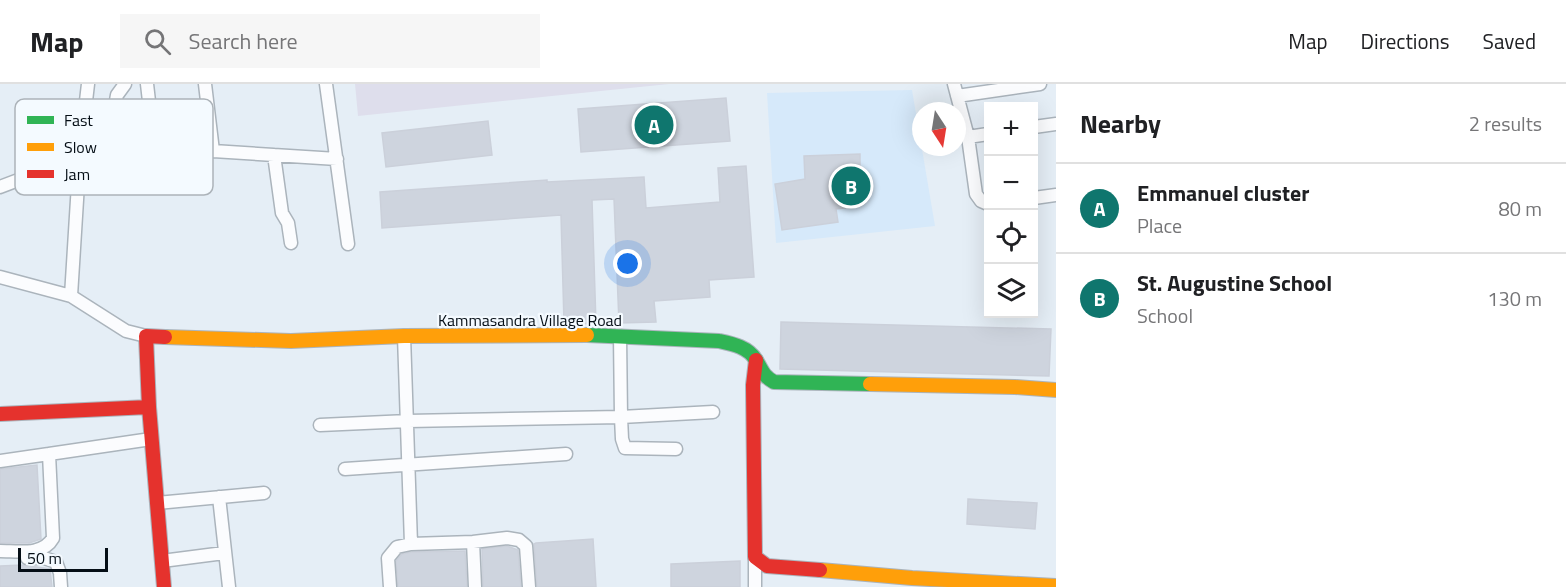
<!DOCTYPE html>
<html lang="en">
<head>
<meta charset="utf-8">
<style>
  :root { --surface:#fff; --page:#f6f6f6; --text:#202124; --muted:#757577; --line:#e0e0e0; --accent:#0f766e }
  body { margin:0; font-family:"Titillium Web",sans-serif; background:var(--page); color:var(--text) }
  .controls { position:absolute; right:18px; top:18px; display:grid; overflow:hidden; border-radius:0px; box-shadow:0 6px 24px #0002 }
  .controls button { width:54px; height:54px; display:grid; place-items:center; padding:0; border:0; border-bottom:2px solid var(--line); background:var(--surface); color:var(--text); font:30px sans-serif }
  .compass { position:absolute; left:912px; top:18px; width:54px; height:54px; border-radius:50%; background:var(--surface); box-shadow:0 6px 24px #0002; rotate:168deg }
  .scale { position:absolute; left:18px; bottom:15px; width:90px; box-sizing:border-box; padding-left:6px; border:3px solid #050e16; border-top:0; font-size:16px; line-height:21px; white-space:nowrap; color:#050e16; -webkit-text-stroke:4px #f4faff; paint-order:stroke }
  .you { position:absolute; left:628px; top:180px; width:21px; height:21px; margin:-15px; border:4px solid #fff; border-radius:50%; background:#1a73e8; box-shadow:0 0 0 9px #1a73e833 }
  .badge { display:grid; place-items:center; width:39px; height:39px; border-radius:50%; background:var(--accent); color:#fff; font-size:20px; font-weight:700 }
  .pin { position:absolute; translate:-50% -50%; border:3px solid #fff; box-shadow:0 2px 6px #0006 }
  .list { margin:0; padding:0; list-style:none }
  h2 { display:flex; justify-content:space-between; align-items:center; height:78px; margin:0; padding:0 24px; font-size:26px }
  h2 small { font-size:20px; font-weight:400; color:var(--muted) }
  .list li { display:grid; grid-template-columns:39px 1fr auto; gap:18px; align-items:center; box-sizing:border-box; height:90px; padding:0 24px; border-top:2px solid var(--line) }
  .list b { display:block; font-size:22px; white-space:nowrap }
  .list p { margin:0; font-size:20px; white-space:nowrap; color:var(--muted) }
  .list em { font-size:20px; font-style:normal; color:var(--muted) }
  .icon { flex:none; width:33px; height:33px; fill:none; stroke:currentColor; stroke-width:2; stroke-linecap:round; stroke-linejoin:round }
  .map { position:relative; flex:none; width:1056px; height:503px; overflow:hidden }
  header { display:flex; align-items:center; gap:36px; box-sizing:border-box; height:84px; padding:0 30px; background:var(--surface); border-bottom:2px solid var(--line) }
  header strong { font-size:28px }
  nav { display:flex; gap:33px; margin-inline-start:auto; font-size:21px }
  .search { width:420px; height:54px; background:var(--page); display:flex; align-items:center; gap:15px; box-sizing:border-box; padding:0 21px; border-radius:0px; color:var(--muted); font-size:22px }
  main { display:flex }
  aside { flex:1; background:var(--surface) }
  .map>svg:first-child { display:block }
  .built { fill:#d6e9fa }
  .green { fill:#dedeec }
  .building { fill:#ced4de; stroke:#cbd0da; stroke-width:1.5 }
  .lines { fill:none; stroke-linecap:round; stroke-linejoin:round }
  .street-casing { stroke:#abb4bc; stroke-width:15 }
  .fast-casing { stroke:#abb4bc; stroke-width:16 }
  .slow-casing { stroke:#abb4bc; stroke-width:16 }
  .jam-casing { stroke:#abb4bc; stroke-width:16 }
  .street { stroke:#fbfcfe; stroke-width:12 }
  .fast { stroke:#30b455; stroke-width:14 }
  .slow { stroke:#ff9f0a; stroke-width:14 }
  .jam { stroke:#e5322d; stroke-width:14 }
  .labels { text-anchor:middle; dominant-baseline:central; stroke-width:4.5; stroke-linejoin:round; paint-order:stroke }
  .street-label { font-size:16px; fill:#050e16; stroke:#f4faff }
  .key { fill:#f4faff; stroke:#acb3b9; stroke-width:1.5 }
  .key-label { font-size:16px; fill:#050e16 }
</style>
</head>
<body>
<header>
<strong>Map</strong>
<div class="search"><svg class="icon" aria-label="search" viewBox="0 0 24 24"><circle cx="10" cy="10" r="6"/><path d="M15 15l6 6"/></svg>Search here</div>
<nav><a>Map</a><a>Directions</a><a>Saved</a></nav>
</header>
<main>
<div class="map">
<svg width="1056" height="503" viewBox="0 0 1056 503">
  <rect width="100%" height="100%" fill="#e5eef6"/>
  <!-- built -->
  <path class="built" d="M912,6L935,142L776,159L767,9Z"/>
  <!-- green -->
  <path class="green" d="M355,0H669L358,32Z"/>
  <!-- building -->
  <path class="building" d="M726,14L730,57L581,68L578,25Z
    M488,37L492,71L386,83L382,49Z
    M860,70V122L836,125L838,138L782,146L775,100L805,95L804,72Z
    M746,82L754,193L709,196L710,213L654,217L656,238L619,239L614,115L592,116L596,240L564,239L561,131L382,144L380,108L547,96V98L644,93L646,124L720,118L718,84Z
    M781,238L1051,245L1049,292L780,285Z
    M37,381L41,455L29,459H0V385Z
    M968,415L1037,419L1035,445L967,440Z
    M593,455L596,503H537L534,460L536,459Z
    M507,462L518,466L521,503H483L482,465Z
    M465,467L467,503H398L396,477L402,470L412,468Z
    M740,477V503H671V480Z
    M23,481L50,485L52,503H0V482Z"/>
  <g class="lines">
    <!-- street casing -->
    <g class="street-casing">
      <path id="street" d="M147,0L155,69
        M205,0L213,67
        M326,0L348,160
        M954,0L968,53L976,110L981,117L988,120
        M957,12L1040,0
        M1034,43L1056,40
        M968,53L988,50
        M107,66L115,71L213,67L337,75
        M80,68L88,0
        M274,71L282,129L288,139L291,159
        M0,103L42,87
        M1034,114L1056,111
        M0,193L71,212L126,247L146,252
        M71,212L80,68L107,66L117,11L125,0
        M404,252L411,460
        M320,341L408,337L621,333L620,252
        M676,365L625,364L622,355L621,333L713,328
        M0,377L49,370
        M345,385L566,370
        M219,413L229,503
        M157,419L264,409
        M473,458L475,503
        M0,467C18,467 43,472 53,454L49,370L151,355
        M755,473V503
        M27,474H44L56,478L60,489L61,503
        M162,477L224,469
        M390,503L388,474L397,463L411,460L473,458L507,454L519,456L526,462L529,503"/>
    </g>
    <!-- fast casing -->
    <g class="fast-casing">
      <path id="fast" d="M587,251L719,257C733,260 748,263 756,276C762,286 763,292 774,298L870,300"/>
    </g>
    <!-- slow casing -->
    <g class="slow-casing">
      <path id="slow" d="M165,253L291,257L404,252L587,251
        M870,300L1015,303L1056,306
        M820,486L912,494L1056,502"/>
    </g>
    <!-- jam casing -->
    <g class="jam-casing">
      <path id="jam" d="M756,276L753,301L755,473L767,482L820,486
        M0,330L149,323
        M164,503L149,323L146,252L165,253"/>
    </g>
    <!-- street -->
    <use href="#street" class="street"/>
    <!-- fast -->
    <use href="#fast" class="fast"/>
    <!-- slow -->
    <use href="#slow" class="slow"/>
    <!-- jam -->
    <use href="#jam" class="jam"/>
  </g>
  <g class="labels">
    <!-- street labels -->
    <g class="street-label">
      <text x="530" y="236">Kammasandra Village Road</text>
    </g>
  </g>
  <!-- legend -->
  <rect x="15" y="15" width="198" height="96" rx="9" class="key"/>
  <rect x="27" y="32" width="27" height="8" fill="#30b455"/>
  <rect x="27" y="59" width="27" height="8" fill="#ff9f0a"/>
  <rect x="27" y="86" width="27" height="8" fill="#e5322d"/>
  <g class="key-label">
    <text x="64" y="42">Fast</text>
    <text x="64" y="69">Slow</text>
    <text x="64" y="96">Jam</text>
  </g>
</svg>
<div class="controls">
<button>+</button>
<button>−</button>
<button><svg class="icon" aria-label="locate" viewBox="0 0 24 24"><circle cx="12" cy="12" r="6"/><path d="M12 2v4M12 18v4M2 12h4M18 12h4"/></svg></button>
<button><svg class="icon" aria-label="layers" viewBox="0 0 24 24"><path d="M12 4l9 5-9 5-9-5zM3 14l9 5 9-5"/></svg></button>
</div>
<svg class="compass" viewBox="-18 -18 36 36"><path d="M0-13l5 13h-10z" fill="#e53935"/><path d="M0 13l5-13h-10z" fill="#757577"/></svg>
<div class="scale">50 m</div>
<div class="you"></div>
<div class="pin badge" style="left:654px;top:41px">A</div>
<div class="pin badge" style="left:851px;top:102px">B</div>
</div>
<aside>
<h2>Nearby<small>2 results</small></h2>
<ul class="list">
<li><span class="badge">A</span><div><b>Emmanuel cluster</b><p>Place</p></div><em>80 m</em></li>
<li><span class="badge">B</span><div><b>St. Augustine School</b><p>School</p></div><em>130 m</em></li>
</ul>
</aside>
</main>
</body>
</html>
